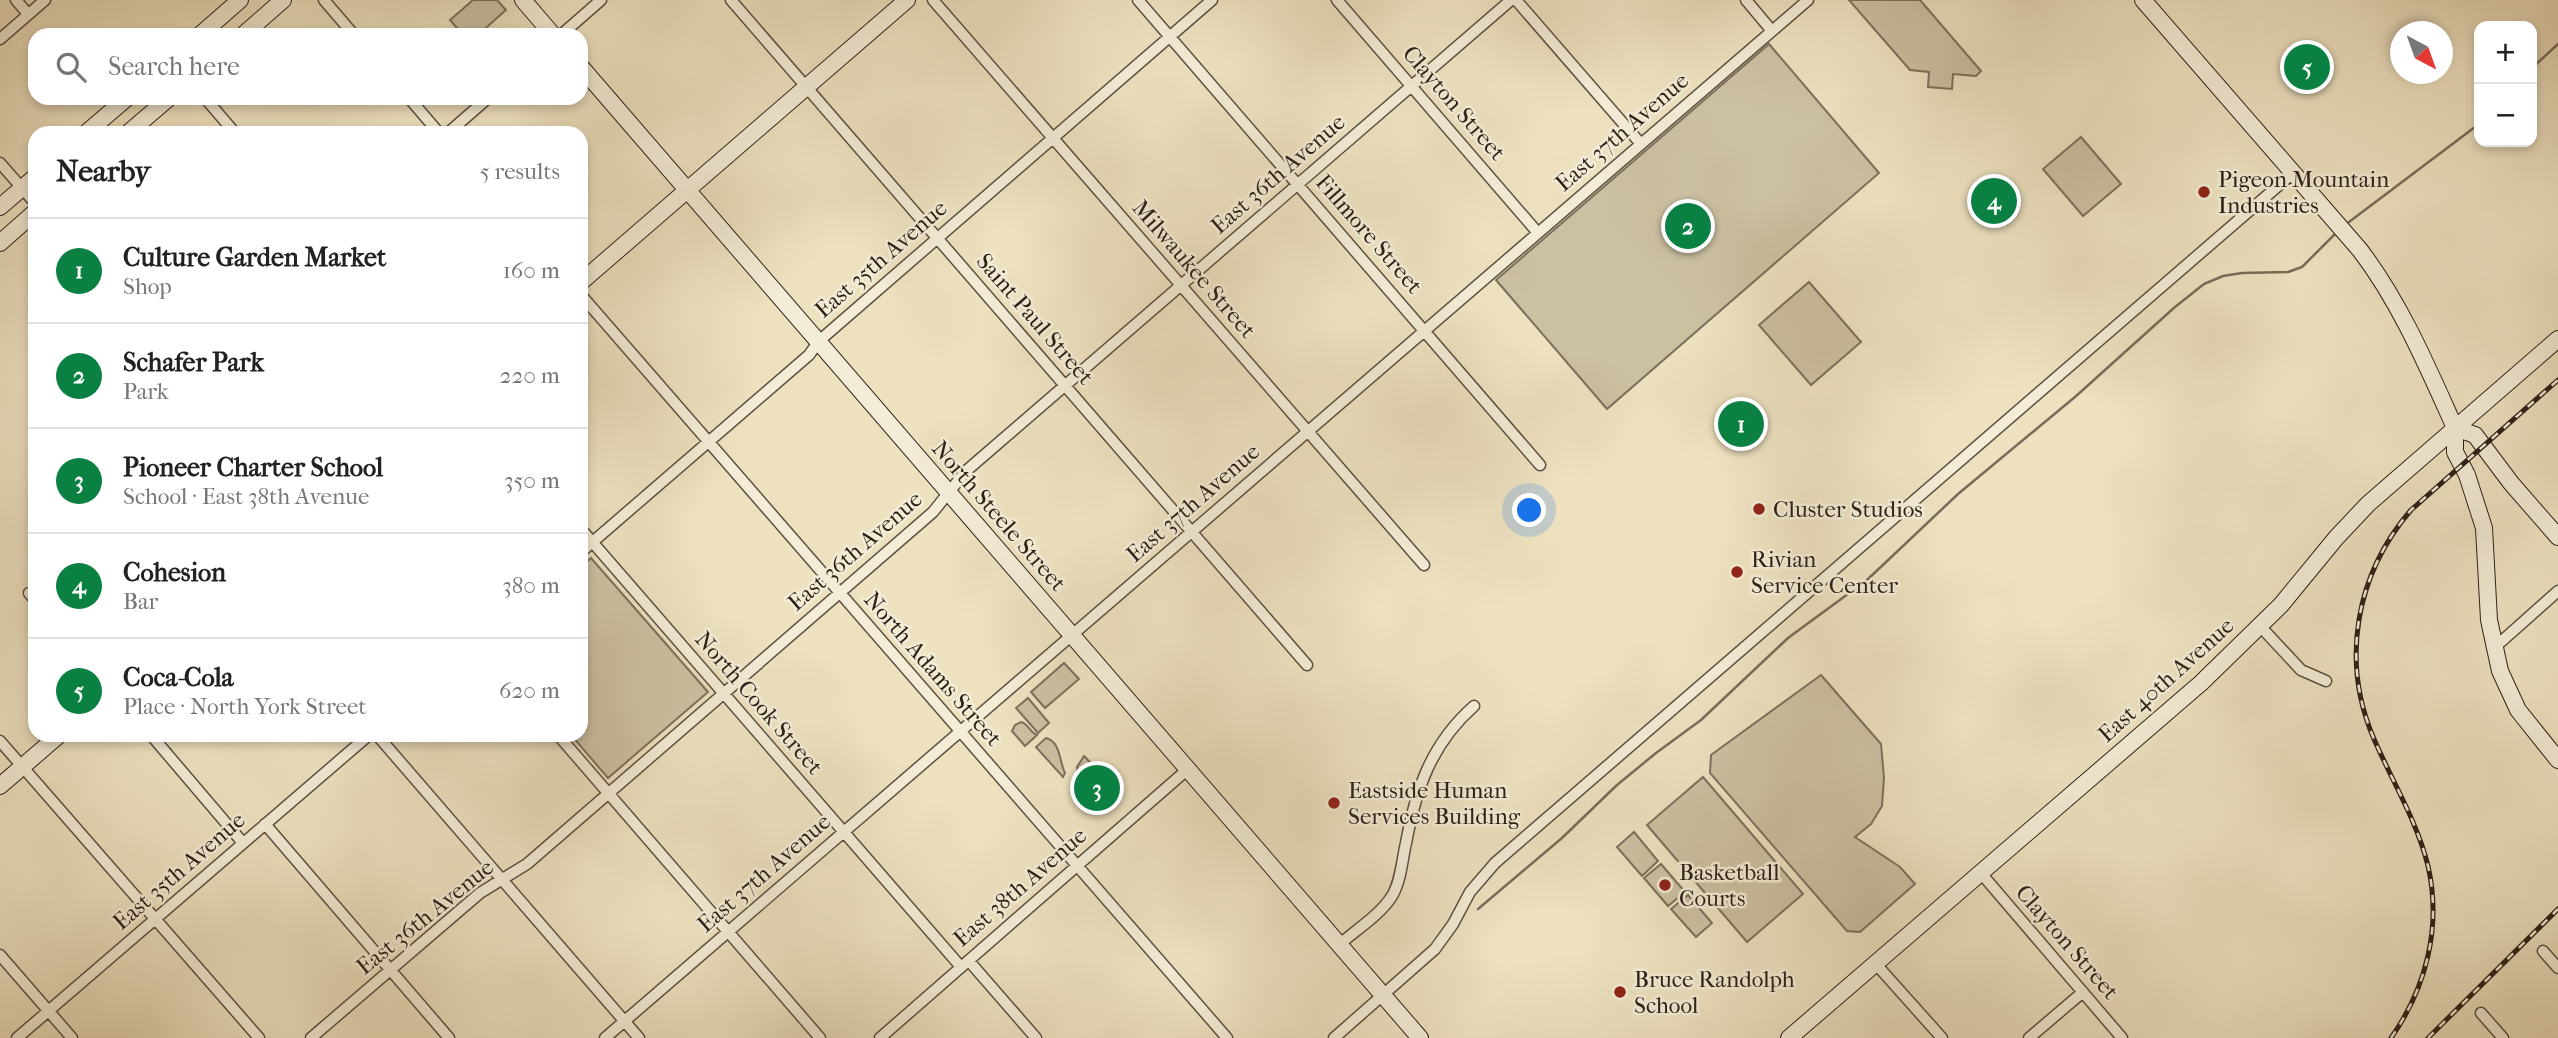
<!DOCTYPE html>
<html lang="en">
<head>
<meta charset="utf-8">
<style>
  :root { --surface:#fff; --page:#f6f6f6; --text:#222; --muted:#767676; --line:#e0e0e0; --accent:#0b8043 }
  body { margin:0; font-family:"IM FELL French Canon",serif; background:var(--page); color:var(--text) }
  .controls { position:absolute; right:21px; top:21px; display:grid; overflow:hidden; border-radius:14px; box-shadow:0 4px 10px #0003 }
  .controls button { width:63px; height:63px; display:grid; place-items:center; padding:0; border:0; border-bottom:2px solid var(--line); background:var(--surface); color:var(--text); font:35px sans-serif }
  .compass { position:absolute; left:2390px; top:21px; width:63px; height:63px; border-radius:50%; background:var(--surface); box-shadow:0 4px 10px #0003; rotate:139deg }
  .you { position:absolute; left:1530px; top:511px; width:24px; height:24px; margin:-18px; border:5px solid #fff; border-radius:50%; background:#1a73e8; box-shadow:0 0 0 10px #1a73e833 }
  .badge { display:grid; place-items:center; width:46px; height:46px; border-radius:50%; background:var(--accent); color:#fff; font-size:23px; font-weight:700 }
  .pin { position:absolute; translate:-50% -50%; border:4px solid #fff; box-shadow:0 2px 7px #0006 }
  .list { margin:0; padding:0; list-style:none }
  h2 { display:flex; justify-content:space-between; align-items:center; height:91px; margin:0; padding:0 28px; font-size:30px }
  h2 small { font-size:23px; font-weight:400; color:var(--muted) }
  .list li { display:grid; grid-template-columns:46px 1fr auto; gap:21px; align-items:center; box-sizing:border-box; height:105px; padding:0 28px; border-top:2px solid var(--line) }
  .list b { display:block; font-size:26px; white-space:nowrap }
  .list p { margin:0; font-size:23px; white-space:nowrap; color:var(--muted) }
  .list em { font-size:23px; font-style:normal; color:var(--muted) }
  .icon { flex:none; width:38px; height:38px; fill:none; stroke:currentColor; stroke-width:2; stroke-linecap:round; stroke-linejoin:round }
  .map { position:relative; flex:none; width:2558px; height:1038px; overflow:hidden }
  .search { position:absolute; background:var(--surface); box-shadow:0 4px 10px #0003; left:28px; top:28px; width:560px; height:77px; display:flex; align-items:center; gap:18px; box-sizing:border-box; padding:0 24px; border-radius:21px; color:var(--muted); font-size:26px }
  .panel { position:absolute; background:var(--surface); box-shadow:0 4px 10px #0003; left:28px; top:126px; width:560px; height:616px; border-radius:21px }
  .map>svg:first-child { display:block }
  .green { fill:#ccc0a3; stroke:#7c705d; stroke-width:2 }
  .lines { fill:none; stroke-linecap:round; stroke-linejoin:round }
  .stream { stroke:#796c5a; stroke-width:2.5 }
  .street-casing { stroke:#5d5041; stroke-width:13 }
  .secondary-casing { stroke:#2d2017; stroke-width:18 }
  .street { stroke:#f3ecd6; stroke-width:10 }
  .secondary { stroke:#f3ecd6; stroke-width:16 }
  .rail-casing { stroke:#2d2017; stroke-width:5 }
  .rail { stroke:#f3ecd6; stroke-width:2.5; stroke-dasharray:8; stroke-linecap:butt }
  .poi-dot { fill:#8f2418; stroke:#f3ecd6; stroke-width:2.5 }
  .labels { text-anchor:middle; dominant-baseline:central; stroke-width:5; stroke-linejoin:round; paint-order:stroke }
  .street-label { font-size:23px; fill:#2d2017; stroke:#f3ecd6 }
  .poi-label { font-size:23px; fill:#2d2017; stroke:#f3ecd6; text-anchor:start }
</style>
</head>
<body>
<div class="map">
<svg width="2558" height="1038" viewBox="0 0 2558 1038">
  <rect width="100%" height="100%" fill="#ede1c0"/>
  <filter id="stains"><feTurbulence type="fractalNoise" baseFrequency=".00286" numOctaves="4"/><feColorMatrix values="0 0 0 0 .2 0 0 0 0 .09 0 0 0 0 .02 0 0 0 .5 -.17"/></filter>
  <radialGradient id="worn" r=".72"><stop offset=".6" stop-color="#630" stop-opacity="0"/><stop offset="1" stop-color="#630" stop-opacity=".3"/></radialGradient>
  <!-- green -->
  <path class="green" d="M473,0H497L506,10L478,35H463L450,20Z
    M1849,0H1920L1981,71L1976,76L1953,74L1952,89L1928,87L1929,72L1910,70Z
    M1769,44L1879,173L1607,409L1496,280Z
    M2081,137L2121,184L2083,216L2043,169Z
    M1809,282L1861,342L1811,385L1759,325Z
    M591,558L708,692L608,778L571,735H581V567Z
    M1064,663L1079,679L1045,708L1031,692Z
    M1821,675L1881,744L1884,778L1882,806L1871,824L1855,837L1900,867L1915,884L1860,932L1847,931L1710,773L1711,755Z
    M1028,698L1049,723L1038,733L1016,708Z
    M1021,722C1029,724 1029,732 1037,735L1025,746L1012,731L1015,725Z
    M1046,738C1061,742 1059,761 1065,773L1063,777L1036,747Z
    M1084,756L1097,769L1083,781L1079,779L1077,767Z
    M1703,777L1803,894L1747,942L1647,825Z
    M1634,832L1658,861L1642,876L1617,847Z
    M1661,864L1685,892L1668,906L1644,878Z
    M1688,895L1712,923L1696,937L1671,909Z"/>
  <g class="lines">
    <!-- stream -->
    <path class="stream" d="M2532,68L2558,44
      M2345,225L2479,124
      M1478,909L1562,838L1617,785L1656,753L1701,720L1788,638L1867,580L1958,494L2075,397L2175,307L2204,284L2223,276L2242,273L2288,272L2302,267L2337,232"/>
    <!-- street casing -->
    <g class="street-casing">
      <path id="street" d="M16,0L28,14
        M324,0L354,35
        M731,0L1307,665
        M933,0L1424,565
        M1138,0L1540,465
        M1337,0L1538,233
        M1516,0L1641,144
        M1746,0L1772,31
        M561,35L601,0
        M0,39L45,0
        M205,98L235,133
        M409,98L439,133
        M448,133L488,98
        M0,163L35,203
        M581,295L1227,1038
        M581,529L961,967
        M581,552L809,355L819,341L1212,0
        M29,593L35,600
        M2260,626L2301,670L2326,681
        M2494,648L2558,591
        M151,735L243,843
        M377,735L639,1038
        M558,735L820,1038
        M0,741L259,1038
        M265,824L449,1038
        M1980,872L2122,1038
        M1340,944C1357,929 1380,915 1392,896C1401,881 1402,860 1406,843C1416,789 1431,744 1474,706
        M2543,951L2558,968
        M0,955L72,1038
        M969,961L1036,1038
        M1875,963L1942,1038
        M2481,1013L2503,1038
        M17,1038L369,735
        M311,1038L480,893L527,864L933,512L966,471L1511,0
        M605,1038L1808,0
        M880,1038L1188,769
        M1334,1038L1435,949L1453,924L1470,892L1495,863L2293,173
        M2029,1038L2083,992"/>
    </g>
    <!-- secondary casing -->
    <g class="secondary-casing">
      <path id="secondary" d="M523,0L553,35
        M2143,0L2360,250C2401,304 2427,366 2455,428L2475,435L2511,483L2558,537
        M200,35L240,0
        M243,35L283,0
        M581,67L1420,1038
        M86,133L127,98
        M128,133L169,98
        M0,207L35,177
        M0,243L35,212
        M581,282L907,0
        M2455,428V452L2467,475L2484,528L2489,620L2500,671L2518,710L2558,760
        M0,786L59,735
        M1789,1038L2201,683L2281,605L2336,538L2368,504L2558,339"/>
    </g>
    <!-- street -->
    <use href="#street" class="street"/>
    <!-- secondary -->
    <use href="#secondary" class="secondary"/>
    <!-- rail casing -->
    <g class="rail-casing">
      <path id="rail" d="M2391,1038C2426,988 2442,927 2428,866C2417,821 2392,781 2374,739C2340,660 2356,574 2411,510L2558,380
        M2428,1038L2558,909"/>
    </g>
    <!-- rail -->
    <use href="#rail" class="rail"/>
  </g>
  <!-- markers -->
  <g class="poi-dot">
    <circle cx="2204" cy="192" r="7"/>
    <circle cx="1759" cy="509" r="7"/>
    <circle cx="1737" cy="572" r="7"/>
    <circle cx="1334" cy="803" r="7"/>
    <circle cx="1665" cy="885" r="7"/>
    <circle cx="1620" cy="992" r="7"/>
  </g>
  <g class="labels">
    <!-- street labels -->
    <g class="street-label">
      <text transform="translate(1454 103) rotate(49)">Clayton Street</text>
      <text transform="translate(1622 132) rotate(-41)">East 37th Avenue</text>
      <text transform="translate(1278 174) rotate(-41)">East 36th Avenue</text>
      <text transform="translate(1369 234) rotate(49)">Fillmore Street</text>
      <text transform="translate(881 259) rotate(-41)">East 35th Avenue</text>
      <text transform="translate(1194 269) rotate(49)">Milwaukee Street</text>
      <text transform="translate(1035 319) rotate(49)">Saint Paul Street</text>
      <text transform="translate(1193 503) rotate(-41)">East 37th Avenue</text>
      <text transform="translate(999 516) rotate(49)">North Steele Street</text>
      <text transform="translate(855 551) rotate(-41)">East 36th Avenue</text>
      <text transform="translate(933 669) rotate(49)">North Adams Street</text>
      <text transform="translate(2166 680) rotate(-42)">East 40th Avenue</text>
      <text transform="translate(759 703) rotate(49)">North Cook Street</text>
      <text transform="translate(179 871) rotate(-41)">East 35th Avenue</text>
      <text transform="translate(764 873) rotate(-41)">East 37th Avenue</text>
      <text transform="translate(1020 887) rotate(-41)">East 38th Avenue</text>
      <text transform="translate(425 917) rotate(-39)">East 36th Avenue</text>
      <text transform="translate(2067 942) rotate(49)">Clayton Street</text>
    </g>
    <!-- poi labels -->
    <g class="poi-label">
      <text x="2218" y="179">Pigeon Mountain<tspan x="2218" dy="26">Industries</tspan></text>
      <text x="1773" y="509">Cluster Studios</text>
      <text x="1751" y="559">Rivian<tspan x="1751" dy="26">Service Center</tspan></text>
      <text x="1348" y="790">Eastside Human<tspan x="1348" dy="26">Services Building</tspan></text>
      <text x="1679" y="872">Basketball<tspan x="1679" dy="26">Courts</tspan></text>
      <text x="1634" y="979">Bruce Randolph<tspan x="1634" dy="26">School</tspan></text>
    </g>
  </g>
  <rect width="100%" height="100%" filter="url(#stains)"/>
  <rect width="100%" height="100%" fill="url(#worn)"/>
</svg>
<div class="controls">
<button>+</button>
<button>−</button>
</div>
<svg class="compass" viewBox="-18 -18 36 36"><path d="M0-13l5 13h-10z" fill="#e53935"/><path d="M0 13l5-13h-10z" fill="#767676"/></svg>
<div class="you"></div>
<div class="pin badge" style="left:1741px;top:424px">1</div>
<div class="pin badge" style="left:1688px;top:226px">2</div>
<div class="pin badge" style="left:1097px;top:788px">3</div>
<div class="pin badge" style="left:1994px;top:201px">4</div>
<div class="pin badge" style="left:2307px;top:67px">5</div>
<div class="search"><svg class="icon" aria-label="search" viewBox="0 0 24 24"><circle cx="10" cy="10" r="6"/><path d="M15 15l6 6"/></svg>Search here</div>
<section class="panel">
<h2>Nearby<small>5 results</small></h2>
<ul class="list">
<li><span class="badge">1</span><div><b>Culture Garden Market</b><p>Shop</p></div><em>160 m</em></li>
<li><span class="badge">2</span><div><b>Schafer Park</b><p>Park</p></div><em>220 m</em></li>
<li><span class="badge">3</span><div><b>Pioneer Charter School</b><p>School · East 38th Avenue</p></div><em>350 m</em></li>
<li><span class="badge">4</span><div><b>Cohesion</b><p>Bar</p></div><em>380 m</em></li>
<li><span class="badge">5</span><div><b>Coca-Cola</b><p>Place · North York Street</p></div><em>620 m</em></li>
</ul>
</section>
</div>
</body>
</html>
